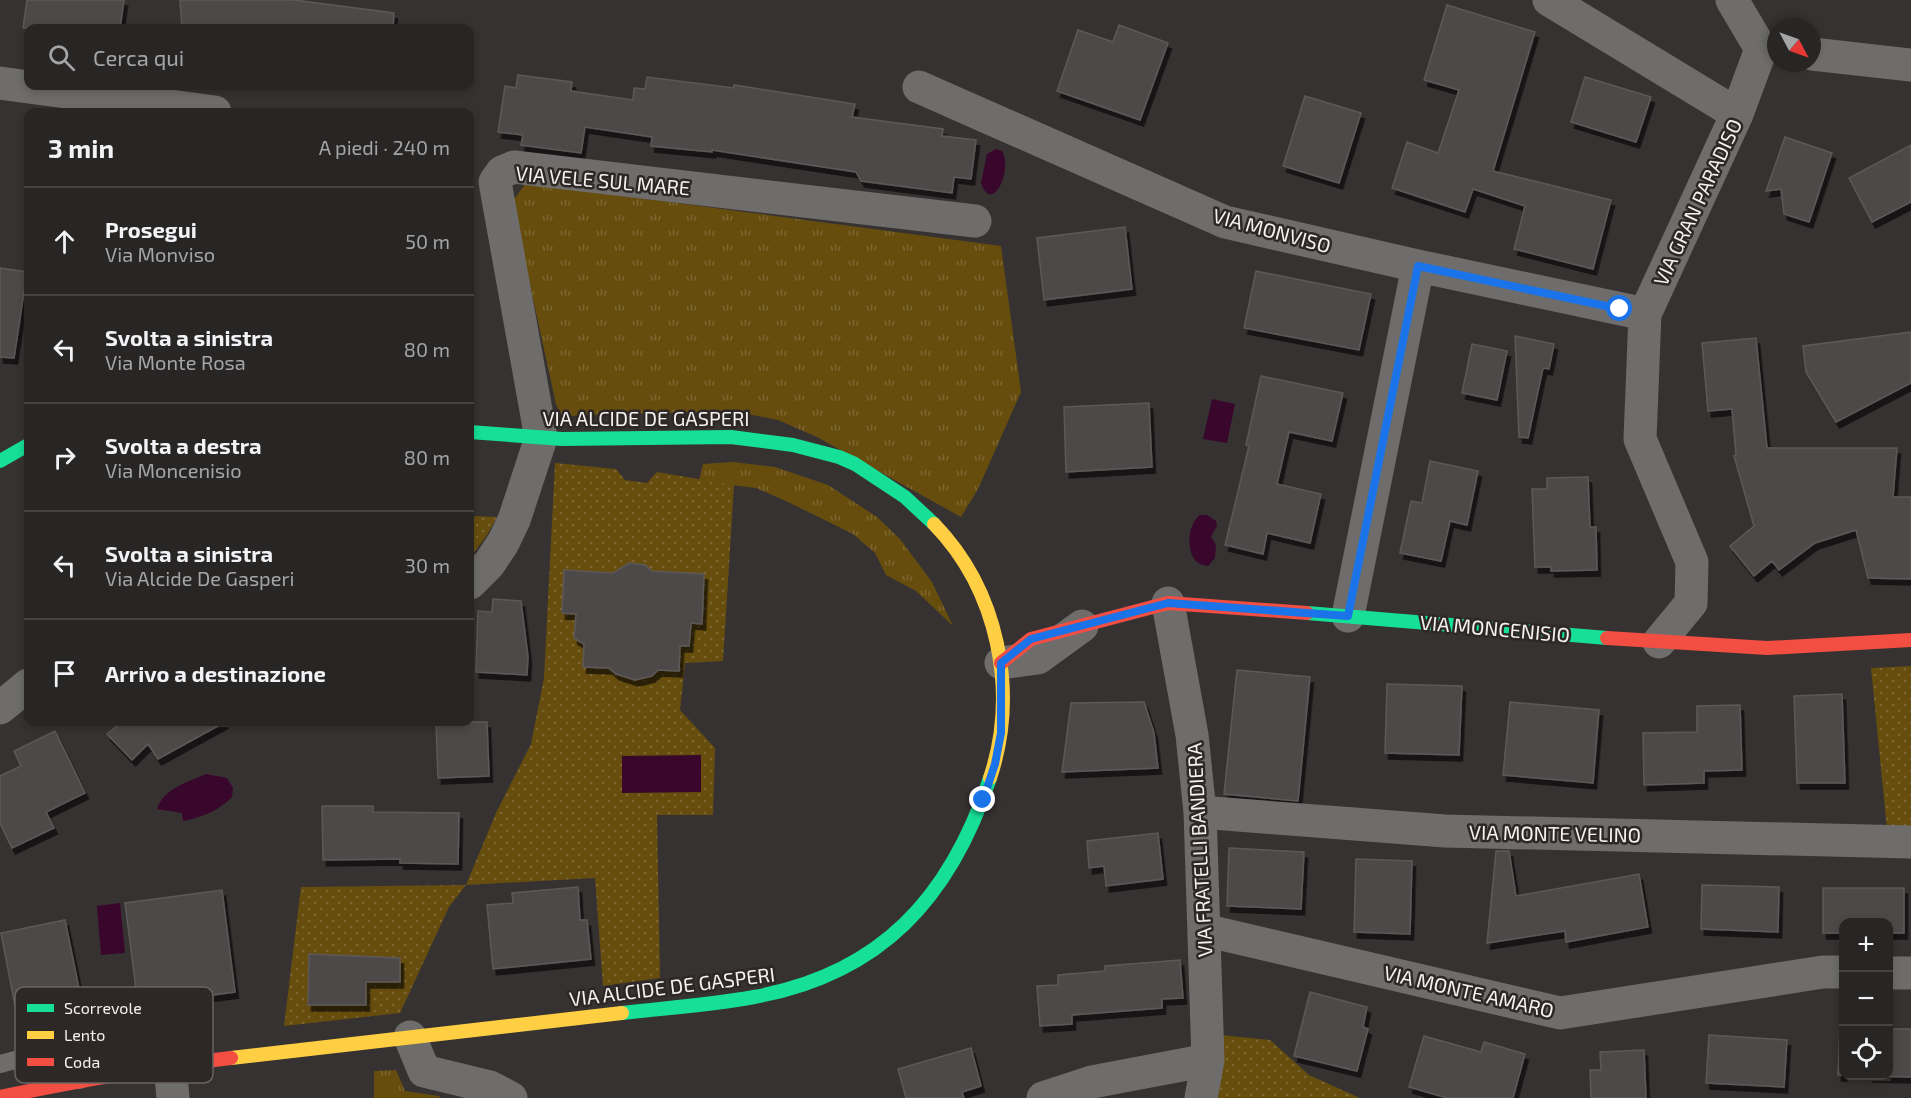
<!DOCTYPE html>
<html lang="it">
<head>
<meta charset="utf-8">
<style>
  :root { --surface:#282625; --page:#343232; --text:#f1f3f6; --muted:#a5a5a7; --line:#444342 }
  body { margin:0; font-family:"Exo 2",sans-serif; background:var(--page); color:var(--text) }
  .controls { position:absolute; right:18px; bottom:18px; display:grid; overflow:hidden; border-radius:12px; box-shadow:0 3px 9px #0003 }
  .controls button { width:54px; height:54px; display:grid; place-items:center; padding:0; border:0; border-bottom:2px solid var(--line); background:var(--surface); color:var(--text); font:30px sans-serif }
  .compass { position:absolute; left:1767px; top:18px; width:54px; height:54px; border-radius:50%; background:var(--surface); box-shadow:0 3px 9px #0003; rotate:131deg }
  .stop { position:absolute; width:18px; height:18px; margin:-14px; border:4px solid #1a73e8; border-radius:50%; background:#fff }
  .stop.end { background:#1a73e8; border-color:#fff; box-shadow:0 2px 6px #0008 }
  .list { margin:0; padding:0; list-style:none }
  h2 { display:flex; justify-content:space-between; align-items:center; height:78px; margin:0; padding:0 24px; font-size:26px }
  h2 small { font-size:20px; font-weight:400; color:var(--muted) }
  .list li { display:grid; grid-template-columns:39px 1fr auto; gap:18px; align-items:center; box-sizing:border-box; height:108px; padding:0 24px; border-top:2px solid var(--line) }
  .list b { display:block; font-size:22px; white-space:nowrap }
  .list p { margin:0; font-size:20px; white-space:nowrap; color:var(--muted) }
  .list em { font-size:20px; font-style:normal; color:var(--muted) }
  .icon { flex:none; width:33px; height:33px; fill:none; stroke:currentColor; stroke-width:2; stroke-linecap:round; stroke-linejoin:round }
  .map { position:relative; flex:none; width:1911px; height:1098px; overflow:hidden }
  .search { position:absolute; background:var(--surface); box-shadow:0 3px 9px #0003; left:24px; top:24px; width:450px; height:66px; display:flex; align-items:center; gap:15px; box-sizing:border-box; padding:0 21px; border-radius:12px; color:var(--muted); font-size:22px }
  .panel { position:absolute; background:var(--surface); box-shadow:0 3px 9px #0003; left:24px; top:108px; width:450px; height:618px; border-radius:12px }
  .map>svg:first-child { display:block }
  .grass { fill:url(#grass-tufts) }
  .park { fill:url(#park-dots) }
  .water { fill:#39062c }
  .building { fill:#4d4949; stroke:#5d5959; stroke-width:1.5; filter:url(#shadow) }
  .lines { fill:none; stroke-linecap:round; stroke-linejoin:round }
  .lane { stroke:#6e6d6c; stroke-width:18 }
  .street { stroke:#6e6d6c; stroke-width:33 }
  .fast { stroke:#16e098; stroke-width:14 }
  .slow { stroke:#ffcf43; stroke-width:14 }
  .jam { stroke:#f24e42; stroke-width:14 }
  .route { stroke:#1a73e8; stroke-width:8 }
  .labels { text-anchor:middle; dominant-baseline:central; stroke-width:5; stroke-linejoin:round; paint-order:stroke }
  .street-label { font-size:20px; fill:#f5f1f1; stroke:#2d2726 }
  .key { fill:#2d2726; stroke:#696463; stroke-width:1.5 }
  .key-label { font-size:16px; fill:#f5f1f1 }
</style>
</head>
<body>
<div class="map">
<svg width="1911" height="1098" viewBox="0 0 1911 1098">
  <defs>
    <pattern id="grass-tufts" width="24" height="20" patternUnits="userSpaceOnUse" patternTransform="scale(1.5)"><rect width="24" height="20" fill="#664d0e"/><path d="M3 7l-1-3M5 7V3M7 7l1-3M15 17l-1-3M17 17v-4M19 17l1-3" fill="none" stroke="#7c6732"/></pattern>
    <pattern id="park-dots" width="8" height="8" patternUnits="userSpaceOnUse" patternTransform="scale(1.5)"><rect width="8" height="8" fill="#664d0e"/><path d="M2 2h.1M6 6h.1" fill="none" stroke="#7c6732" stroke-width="1.8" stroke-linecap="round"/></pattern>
    <filter id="shadow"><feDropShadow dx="3.5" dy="6" stdDeviation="0" flood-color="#0009"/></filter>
  </defs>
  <rect width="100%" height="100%" fill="#363231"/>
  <!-- grass -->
  <path class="grass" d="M526,183L1001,246L1021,392L978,489L961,517L817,437L778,420L732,411L562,416L556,404L512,202Z
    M733,462L775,467L828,485L877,517L900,539L932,582L953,626L916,591L886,575L875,553L853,534L786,501L756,488L699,481L703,464Z
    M396,1070L405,1091L439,1096L440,1098H374V1071Z"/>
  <!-- park -->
  <path class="park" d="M555,463L616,469L625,480L647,483L657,472L734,485L723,661L685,663L680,710L715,748L713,815H657L660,978L603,986L595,878L466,885L449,907L400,1013L284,1026L301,887L466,885L496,813L531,744L544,678Z
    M470,516L497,517L487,535L470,558Z
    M1911,666V829H1887L1871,668Z
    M1221,1035L1270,1040L1309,1075L1360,1098H1217Z"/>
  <!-- water -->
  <path class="water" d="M996,149L1002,151C1013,168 993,216 981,183L987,154Z
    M1212,399L1235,404L1227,443L1203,439Z
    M1200,515H1207L1216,521L1217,526L1211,537L1216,545L1215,558L1208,566C1203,565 1198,564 1195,560C1186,548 1188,524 1200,515Z
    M701,755V792L622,793V756Z
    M206,774L227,778L233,788L232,797C218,811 203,817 183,821L182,813L157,809C164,788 188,782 206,774Z
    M120,903L125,953L101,955L97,906Z"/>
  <!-- building -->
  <path class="building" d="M27,0H124L120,28H23Z
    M180,0H294L394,13L393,28H182Z
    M1447,5L1535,32L1493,171L1611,200L1593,269L1514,249L1525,206L1473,189L1465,212L1392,188L1407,142L1438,153L1459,90L1424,80Z
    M1119,25L1168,43L1140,120L1057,91L1078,30L1113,42Z
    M518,75L572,82L571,91L633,100L634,88L645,89L647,77L734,88V85L855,104L852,117L943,129L942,136L976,140L971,179L954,177L952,193L861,181L856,172L712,150V152L651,146L652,137L585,127L581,153L521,145L523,135L498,132L505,86L516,88Z
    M1585,77L1651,97L1636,142L1571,122Z
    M1305,96L1361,113L1339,183L1283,166Z
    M1785,137L1832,153L1809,222L1784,214L1781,189L1766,191Z
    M1911,145V202L1872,222L1849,178Z
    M1125,227L1132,289L1044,300L1037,238Z
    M0,268L27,272L14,358L0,357Z
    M1256,271L1371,294L1359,350L1244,328Z
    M1911,332V383L1836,422L1806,372L1803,346Z
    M1515,336L1554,344L1549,369L1543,368L1528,438L1519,437Z
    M1756,338L1767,448H1897L1893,497H1911V579L1868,578L1856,530L1815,543L1779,570L1772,561L1754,576L1730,546L1754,526L1734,456L1736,455L1732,409L1708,411L1702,343Z
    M1472,344L1507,351L1497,400L1462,393Z
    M1261,376L1343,393L1332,441L1289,432L1277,484L1321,494L1310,543L1267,533L1263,554L1225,545L1249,446L1246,445Z
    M1149,403L1152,467L1066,472L1064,407Z
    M1430,461L1478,471L1467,525L1450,521L1441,561L1400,553L1411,501L1422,503Z
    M1588,477L1590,527H1596L1597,570L1551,571V567H1535L1532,489H1547V478Z
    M629,563L645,565L652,571L704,574L702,624L691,623L689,646H680L679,671L658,670L652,676L635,680L616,674L609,668L583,667L584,644L574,638L576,614L562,613L564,570L613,573Z
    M493,599L521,601L528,657L527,675L476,672L478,611L492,612Z
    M1237,670L1310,677L1298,801L1224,794Z
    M1387,684L1462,686L1459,755L1385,753Z
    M1842,694L1845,783H1797L1794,696Z
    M1144,702L1154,733L1158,768L1062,772L1071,703Z
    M1510,702L1599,710L1593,783L1503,775Z
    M1740,705L1742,770L1704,771V783L1644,785L1643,733L1697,732V706Z
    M122,722H225L158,759L148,744L132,760L107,734Z
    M436,722H487L489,776L438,778Z
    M55,731L85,793L46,812L54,828L12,848L0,823V776L21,766L14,751Z
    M322,806H373V812L459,813L458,864L400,863V859L323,860Z
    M1158,833L1163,879L1106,886L1104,866L1089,868L1087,841Z
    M1229,848L1304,852L1301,909L1227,906Z
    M1496,851H1509L1516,896L1639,874L1648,927L1566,942L1565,931L1487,943Z
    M1356,859L1412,861L1410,934L1354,932Z
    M1702,885L1779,887L1778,932L1701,929Z
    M578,887L580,920H587L591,959L493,969L487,905L513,903L512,893Z
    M1823,888H1904V933H1888V922H1844V933H1823Z
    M222,890L235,992L138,1005L125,903Z
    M65,920L84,1013L19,1026L1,933Z
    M309,954L400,958V982H366V1005H308Z
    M1180,960L1183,998L1162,999V1008L1072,1015V1024L1040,1026L1037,986L1058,985V975L1105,971V966Z
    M1310,992L1367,1007L1363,1027L1368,1029L1357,1071L1294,1056Z
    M1840,1027H1844V1075H1838Z
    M1888,1029H1911V1077L1868,1076H1888Z
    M1709,1035L1787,1040L1784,1087L1706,1083Z
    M1424,1036L1481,1052L1484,1042L1525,1054L1513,1098H1447L1409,1087Z
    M971,1048L981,1086L962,1092L964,1098H906L898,1069Z
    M1644,1050L1646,1098H1591L1590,1070H1601L1600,1052Z"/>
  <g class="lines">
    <!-- lane -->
    <path class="lane" d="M0,1064L59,1048L80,1080"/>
    <!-- street -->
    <path class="street" d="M1549,0L1737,114
      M1812,54L1911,65
      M0,83L215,112
      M919,87L1225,222L1418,266L1645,314
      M470,583L489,564L503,543L514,520L541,438L495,182L502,172L514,167L975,221
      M1168,603L1192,735L1200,812L1208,1060L1201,1098
      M1348,616L1418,266
      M1659,642L1691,603L1692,562L1640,439L1645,314L1737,114L1761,49L1732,0
      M1001,663L1038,658L1082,626
      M0,708L28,685
      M1200,812L1445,831L1911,842
      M1204,930L1560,1013L1823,972H1844
      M1888,973H1911
      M410,1037L424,1071L490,1087L511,1098
      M170,1065L173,1098
      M1043,1098L1092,1082L1208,1060"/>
    <!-- fast -->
    <path class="fast" d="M470,432L562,439L731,437L793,445L839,457L855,464L905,497L934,524
      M0,461L28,445
      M1307,613L1607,638
      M622,1013C666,1008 711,1005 754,997C881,974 950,898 990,778"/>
    <!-- slow -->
    <path class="slow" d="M934,524C998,590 1019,691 990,778
      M231,1058L622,1013"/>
    <!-- jam -->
    <path class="jam" d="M1607,638L1767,648L1911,640
      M1001,663L1031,639L1168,603L1307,613
      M0,1097C77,1081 153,1067 231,1058"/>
  </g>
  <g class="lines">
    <!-- route -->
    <path class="route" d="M983,800L995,764L1001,733V663L1031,639L1168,603L1348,616L1418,266L1620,309"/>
  </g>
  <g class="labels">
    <!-- street labels -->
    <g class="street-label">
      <text transform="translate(603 180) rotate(5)">VIA VELE SUL MARE</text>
      <text transform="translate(1697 202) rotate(-65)">VIA GRAN PARADISO</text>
      <text transform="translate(1272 230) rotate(15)">VIA MONVISO</text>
      <text x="646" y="418">VIA ALCIDE DE GASPERI</text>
      <text transform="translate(1495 628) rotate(5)">VIA MONCENISIO</text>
      <text transform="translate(1555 833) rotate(1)">VIA MONTE VELINO</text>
      <text transform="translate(1199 850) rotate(-93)">VIA FRATELLI BANDIERA</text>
      <text transform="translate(672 986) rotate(-7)">VIA ALCIDE DE GASPERI</text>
      <text transform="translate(1469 991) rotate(13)">VIA MONTE AMARO</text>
    </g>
  </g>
  <!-- legend -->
  <rect x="15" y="987" width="198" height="96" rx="9" class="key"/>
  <rect x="27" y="1004" width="27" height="8" fill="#16e098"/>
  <rect x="27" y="1031" width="27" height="8" fill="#ffcf43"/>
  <rect x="27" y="1058" width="27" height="8" fill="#f24e42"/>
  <g class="key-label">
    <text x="64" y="1014">Scorrevole</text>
    <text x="64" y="1041">Lento</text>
    <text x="64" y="1068">Coda</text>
  </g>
</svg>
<div class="controls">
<button>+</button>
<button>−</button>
<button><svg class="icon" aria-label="locate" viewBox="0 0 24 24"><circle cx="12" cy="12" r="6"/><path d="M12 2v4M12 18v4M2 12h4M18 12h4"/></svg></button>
</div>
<svg class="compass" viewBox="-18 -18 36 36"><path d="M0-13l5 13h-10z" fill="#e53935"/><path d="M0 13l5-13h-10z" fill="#a5a5a7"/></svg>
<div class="stop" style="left:1620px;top:309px"></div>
<div class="stop end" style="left:983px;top:800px"></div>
<div class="search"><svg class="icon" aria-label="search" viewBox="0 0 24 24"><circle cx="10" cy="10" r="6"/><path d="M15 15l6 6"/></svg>Cerca qui</div>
<section class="panel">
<h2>3 min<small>A piedi · 240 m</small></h2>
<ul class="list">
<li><svg class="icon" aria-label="ahead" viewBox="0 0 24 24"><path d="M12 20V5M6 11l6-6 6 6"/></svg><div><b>Prosegui</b><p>Via Monviso</p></div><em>50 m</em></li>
<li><svg class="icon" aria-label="left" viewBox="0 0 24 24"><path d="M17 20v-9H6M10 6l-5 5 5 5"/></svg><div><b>Svolta a sinistra</b><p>Via Monte Rosa</p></div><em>80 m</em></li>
<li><svg class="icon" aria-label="right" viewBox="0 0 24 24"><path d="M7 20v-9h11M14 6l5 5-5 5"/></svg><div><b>Svolta a destra</b><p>Via Moncenisio</p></div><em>80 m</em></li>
<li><svg class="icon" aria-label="left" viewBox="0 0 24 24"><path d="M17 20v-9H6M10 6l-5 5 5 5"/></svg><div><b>Svolta a sinistra</b><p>Via Alcide De Gasperi</p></div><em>30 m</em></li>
<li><svg class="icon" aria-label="arrive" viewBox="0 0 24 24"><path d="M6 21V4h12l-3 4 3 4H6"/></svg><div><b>Arrivo a destinazione</b></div></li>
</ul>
</section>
</div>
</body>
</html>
